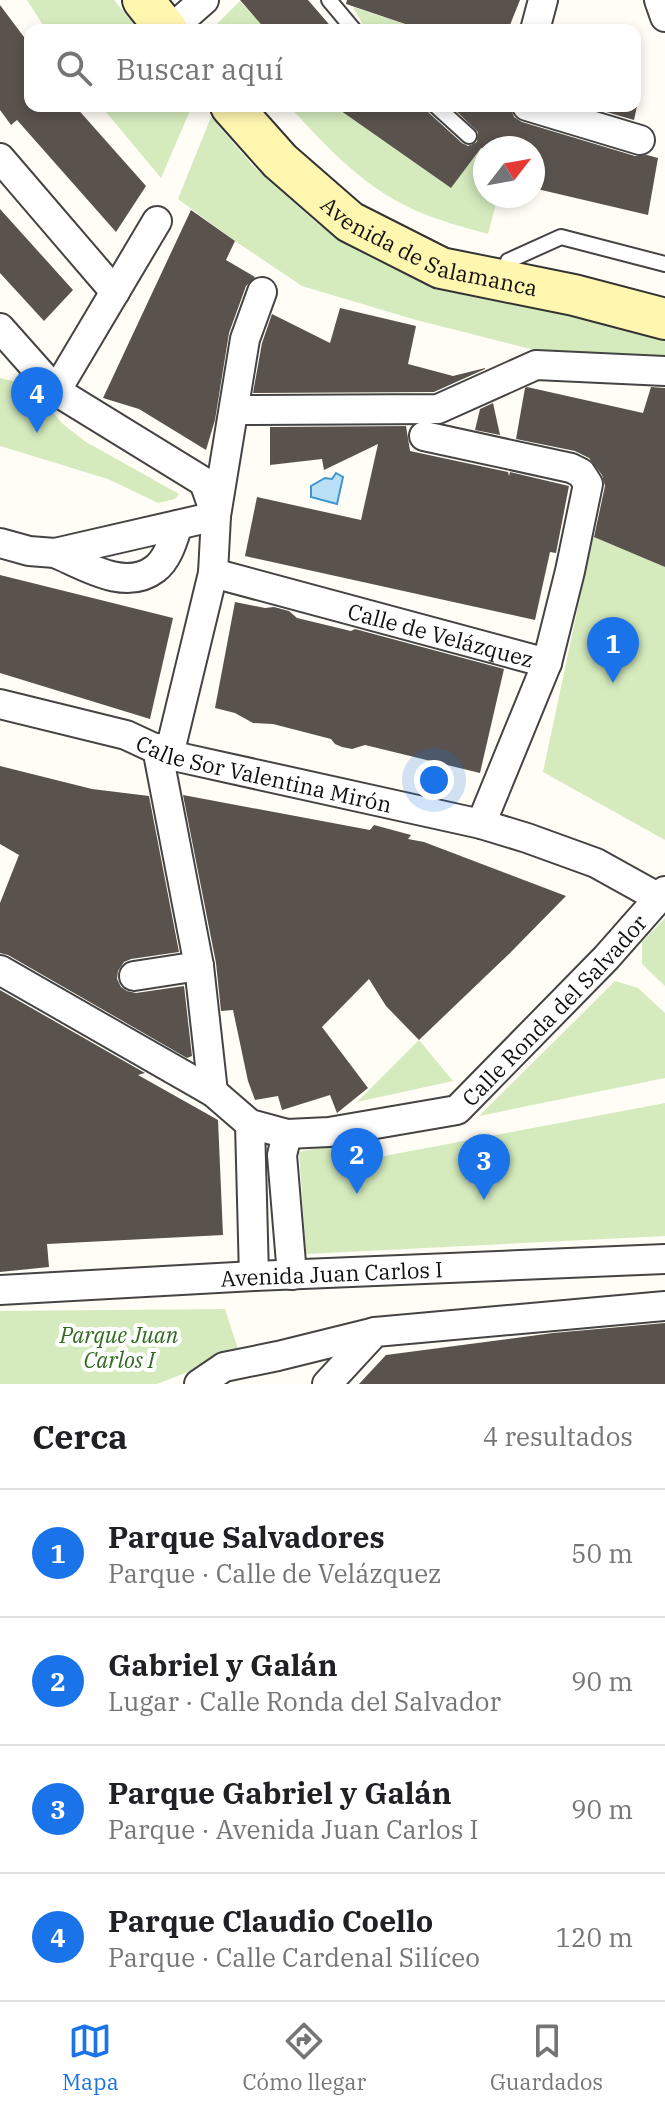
<!DOCTYPE html>
<html lang="es">
<head>
<meta charset="utf-8">
<style>
  :root { --surface:#fff; --page:#f6f6f6; --text:#202124; --muted:#757577; --line:#e0e0e0; --accent:#1a73e8 }
  body { margin:0; font-family:"IBM Plex Serif",serif; background:var(--page); color:var(--text) }
  .compass { position:absolute; left:473px; top:136px; width:72px; height:72px; border-radius:50%; background:var(--surface); box-shadow:0 4px 12px #0003; rotate:59deg }
  .you { position:absolute; left:434px; top:780px; width:28px; height:28px; margin:-20px; border:6px solid #fff; border-radius:50%; background:#1a73e8; box-shadow:0 0 0 12px #1a73e833 }
  .badge { display:grid; place-items:center; width:52px; height:52px; border-radius:50%; background:var(--accent); color:#fff; font-size:26px; font-weight:700 }
  .pin { position:absolute; translate:-50% -66px; filter:drop-shadow(0 2px 4px #0008) }
  .pin::after { content:''; position:absolute; top:42px; width:28px; height:24px; background:inherit; clip-path:polygon(0 0,100% 0,50% 100%) }
  .list { margin:0; padding:0; list-style:none }
  h2 { display:flex; justify-content:space-between; align-items:center; height:104px; margin:0; padding:0 32px; font-size:34px }
  h2 small { font-size:26px; font-weight:400; color:var(--muted) }
  .list li { display:grid; grid-template-columns:52px 1fr auto; gap:24px; align-items:center; box-sizing:border-box; height:128px; padding:0 32px; border-top:2px solid var(--line) }
  .list b { display:block; font-size:30px; white-space:nowrap }
  .list p { margin:0; font-size:26px; white-space:nowrap; color:var(--muted) }
  .list em { font-size:26px; font-style:normal; color:var(--muted) }
  .icon { flex:none; width:44px; height:44px; fill:none; stroke:currentColor; stroke-width:2; stroke-linecap:round; stroke-linejoin:round }
  .map { position:relative; flex:none; width:665px; height:1384px; overflow:hidden }
  .search { position:absolute; background:var(--surface); box-shadow:0 4px 12px #0003; left:24px; right:24px; top:24px; height:88px; display:flex; align-items:center; gap:20px; box-sizing:border-box; padding:0 28px; border-radius:16px; color:var(--muted); font-size:30px }
  .sheet { height:616px; background:var(--surface) }
  nav { display:flex; justify-content:space-around; align-items:center; box-sizing:border-box; height:112px; border-top:2px solid var(--line); background:var(--surface); font-size:22px; color:var(--muted) }
  nav a { display:grid; justify-items:center; gap:4px }
  nav .on { color:var(--accent) }
  .map>svg:first-child { display:block }
  .green { fill:#d5ebbd }
  .water { fill:#b9e0f7; stroke:#3f96cf; stroke-width:2 }
  .building { fill:#5a524d }
  .lines { fill:none; stroke-linecap:round; stroke-linejoin:round }
  .lane-casing { stroke:#444; stroke-width:18 }
  .street-casing { stroke:#444; stroke-width:32 }
  .secondary-casing { stroke:#333; stroke-width:44 }
  .lane { stroke:#fff; stroke-width:14 }
  .street { stroke:#fff; stroke-width:28 }
  .secondary { stroke:#fff6b0; stroke-width:40 }
  .labels { text-anchor:middle; dominant-baseline:central; stroke-width:8; stroke-linejoin:round; paint-order:stroke }
  .street-label { font-size:22px; fill:#111; stroke:#fff }
  .park-label { font-size:22px; font-style:italic; fill:#2f6b1f; stroke:#fff }
</style>
</head>
<body>
<div class="map">
<svg width="665" height="1384" viewBox="0 0 665 1384">
  <rect width="100%" height="100%" fill="#fffdf5"/>
  <!-- green -->
  <path class="green" d="M27,0H114L139,30H46Z
    M240,1L266,30H220L216,25Z
    M353,7L423,30H366Z
    M101,106H192L161,178Z
    M289,106H334L451,188L481,148L471,141L479,124L485,148V196H498L488,234C456,225 424,217 395,200C354,177 320,140 289,106Z
    M211,117L254,167L318,224L374,257L426,281L665,338V363L616,361L535,350L416,320L302,286L235,241L178,199Z
    M0,378L27,384L63,424L86,442L179,494L175,499L158,503L108,479L0,446Z
    M593,536L665,567V840L543,772Z
    M665,918V986L642,964V942Z
    M615,981L638,988L665,1013V1078L479,1116Z
    M419,1040L453,1081L357,1102Z
    M665,1103V1236L306,1254L299,1152L335,1144L342,1164Z
    M225,1309L239,1352L157,1384H0V1311Z"/>
  <!-- water -->
  <path class="water" d="M336,473L343,477L337,504L311,497V486L325,478L332,479Z"/>
  <!-- building -->
  <path class="building" d="M240,0H308L334,30H266Z
    M347,0H520L508,30H423L346,4Z
    M0,5L30,45V106H75L146,186L116,232L17,120L11,125L0,110Z
    M334,106H426L429,113L462,143L468,146L477,142L478,132L451,106H510L514,117L522,122L635,156L647,155L658,158L648,215L533,188V148H481L451,188Z
    M586,106H637L634,120Z
    M0,209L73,290L44,321L0,273Z
    M191,210L235,241L226,260L255,277L246,286L229,333L215,420L206,450L139,409L103,398Z
    M340,308L416,326L408,364L453,376L485,368V369L434,392L253,393L262,343L272,314L330,343Z
    M527,387L643,413L651,387L665,388V567L594,537L605,486L602,475L589,458L575,451L516,439L525,388Z
    M493,403L500,435L475,430L480,409Z
    M406,426L410,451L508,472L509,476L510,472L569,486L556,553L550,552L535,620L245,556L257,497L361,520L378,444L324,470L322,459L270,465V427Z
    M0,575L173,618L150,719L0,673Z
    M235,602L265,608L274,607L289,611L297,618L351,631L355,629L504,669L480,773L365,745L352,749L342,747L335,744L331,739L273,724L253,723L235,713L215,708Z
    M0,766L92,789L149,796L179,952L131,959L124,962L118,971L117,979L121,987L127,991L136,993L184,986L192,1056L187,1058L8,955L0,953V903L19,855L0,844Z
    M183,795L370,830L374,825L411,835L408,839L424,842L566,896L510,953L419,1040L386,1006L369,979L322,1027L368,1088L337,1113L330,1095L282,1110L278,1096L255,1100L248,1081L233,1010L221,1011L216,963Z
    M0,990L145,1073L138,1075L218,1120L223,1235L47,1244L49,1267L0,1272Z
    M665,1323V1384H359L386,1355L553,1333Z"/>
  <g class="lines">
    <!-- lane casing -->
    <g class="lane-casing">
      <path id="lane" d="M329,0L354,30
        M436,106L469,136
        M508,261L561,237L665,264"/>
    </g>
    <!-- street casing -->
    <g class="street-casing">
      <g id="street">
        <path d="M659,0L665,17"/>
        <path d="M179,22L204,0"/>
        <path d="M535,30L543,0"/>
        <path d="M527,106L640,140"/>
        <path d="M0,158L115,292"/>
        <path d="M0,328L56,391L204,482L216,516L213,573L169,755"/>
        <path d="M56,391L157,221"/>
        <path d="M234,410L438,409L536,365L665,371"/>
        <path d="M424,436L571,468L581,473L588,484L570,571L547,663"/>
        <path d="M0,543L29,551L55,553L216,516L245,339L262,292"/>
        <path d="M55,553C84,565 125,592 155,569C168,559 173,540 178,525"/>
        <path id="s1" d="M213,573L547,663L481,824"/>
        <path id="s2" d="M0,704L126,735L169,755L481,824L527,838L596,863L659,898"/>
        <path d="M157,748L199,966L213,1092"/>
        <path id="s3" d="M0,970L213,1092L250,1124L287,1134L329,1132L457,1110L606,958L665,891"/>
        <path d="M134,976L199,966"/>
        <path d="M250,1124L254,1276"/>
        <path d="M287,1134L282,1155L292,1275"/>
        <path id="s4" d="M0,1290L254,1276L665,1259"/>
        <path d="M199,1384L224,1367L278,1356L375,1332"/>
        <path d="M327,1384L375,1332L665,1306"/>
      </g>
    </g>
    <!-- secondary casing -->
    <g class="secondary-casing">
      <g id="secondary">
        <path d="M143,0L167,30"/>
        <path id="s5" d="M231,106L280,161L350,222L441,268L574,295L665,319"/>
      </g>
    </g>
    <!-- lane -->
    <use href="#lane" class="lane"/>
    <!-- street -->
    <use href="#street" class="street"/>
    <!-- secondary -->
    <use href="#secondary" class="secondary"/>
  </g>
  <g class="labels">
    <!-- street labels -->
    <g class="street-label">
      <text stroke="none"><textPath href="#s5" startOffset="250">Avenida de Salamanca</textPath></text>
      <text stroke="none"><textPath href="#s1" startOffset="236">Calle de Velázquez</textPath></text>
      <text stroke="none"><textPath href="#s2" startOffset="274">Calle Sor Valentina Mirón</textPath></text>
      <text stroke="none"><textPath href="#s3" startOffset="644">Calle Ronda del Salvador</textPath></text>
      <text stroke="none"><textPath href="#s4" startOffset="332">Avenida Juan Carlos I</textPath></text>
    </g>
    <!-- park labels -->
    <g class="park-label">
      <text x="119" y="1334">Parque Juan<tspan x="119" dy="25">Carlos I</tspan></text>
    </g>
  </g>
</svg>
<svg class="compass" viewBox="-18 -18 36 36"><path d="M0-13l5 13h-10z" fill="#e53935"/><path d="M0 13l5-13h-10z" fill="#757577"/></svg>
<div class="you"></div>
<div class="pin badge" style="left:613px;top:683px">1</div>
<div class="pin badge" style="left:357px;top:1194px">2</div>
<div class="pin badge" style="left:484px;top:1200px">3</div>
<div class="pin badge" style="left:37px;top:433px">4</div>
<div class="search"><svg class="icon" aria-label="search" viewBox="0 0 24 24"><circle cx="10" cy="10" r="6"/><path d="M15 15l6 6"/></svg>Buscar aquí</div>
</div>
<section class="sheet">
<h2>Cerca<small>4 resultados</small></h2>
<ul class="list">
<li><span class="badge">1</span><div><b>Parque Salvadores</b><p>Parque · Calle de Velázquez</p></div><em>50 m</em></li>
<li><span class="badge">2</span><div><b>Gabriel y Galán</b><p>Lugar · Calle Ronda del Salvador</p></div><em>90 m</em></li>
<li><span class="badge">3</span><div><b>Parque Gabriel y Galán</b><p>Parque · Avenida Juan Carlos I</p></div><em>90 m</em></li>
<li><span class="badge">4</span><div><b>Parque Claudio Coello</b><p>Parque · Calle Cardenal Silíceo</p></div><em>120 m</em></li>
</ul>
</section>
<nav>
<a class="on"><svg class="icon" aria-label="map" viewBox="0 0 24 24"><path d="M3 6l6-2 6 2 6-2v14l-6 2-6-2-6 2zM9 4v14M15 6v14"/></svg>Mapa</a>
<a><svg class="icon" aria-label="directions" viewBox="0 0 24 24"><path d="M12 3l9 9-9 9-9-9zM9 14v-3h6M13 9l2 2-2 2"/></svg>Cómo llegar</a>
<a><svg class="icon" aria-label="saved" viewBox="0 0 24 24"><path d="M7 4h10v16l-5-4-5 4z"/></svg>Guardados</a>
</nav>
</body>
</html>
